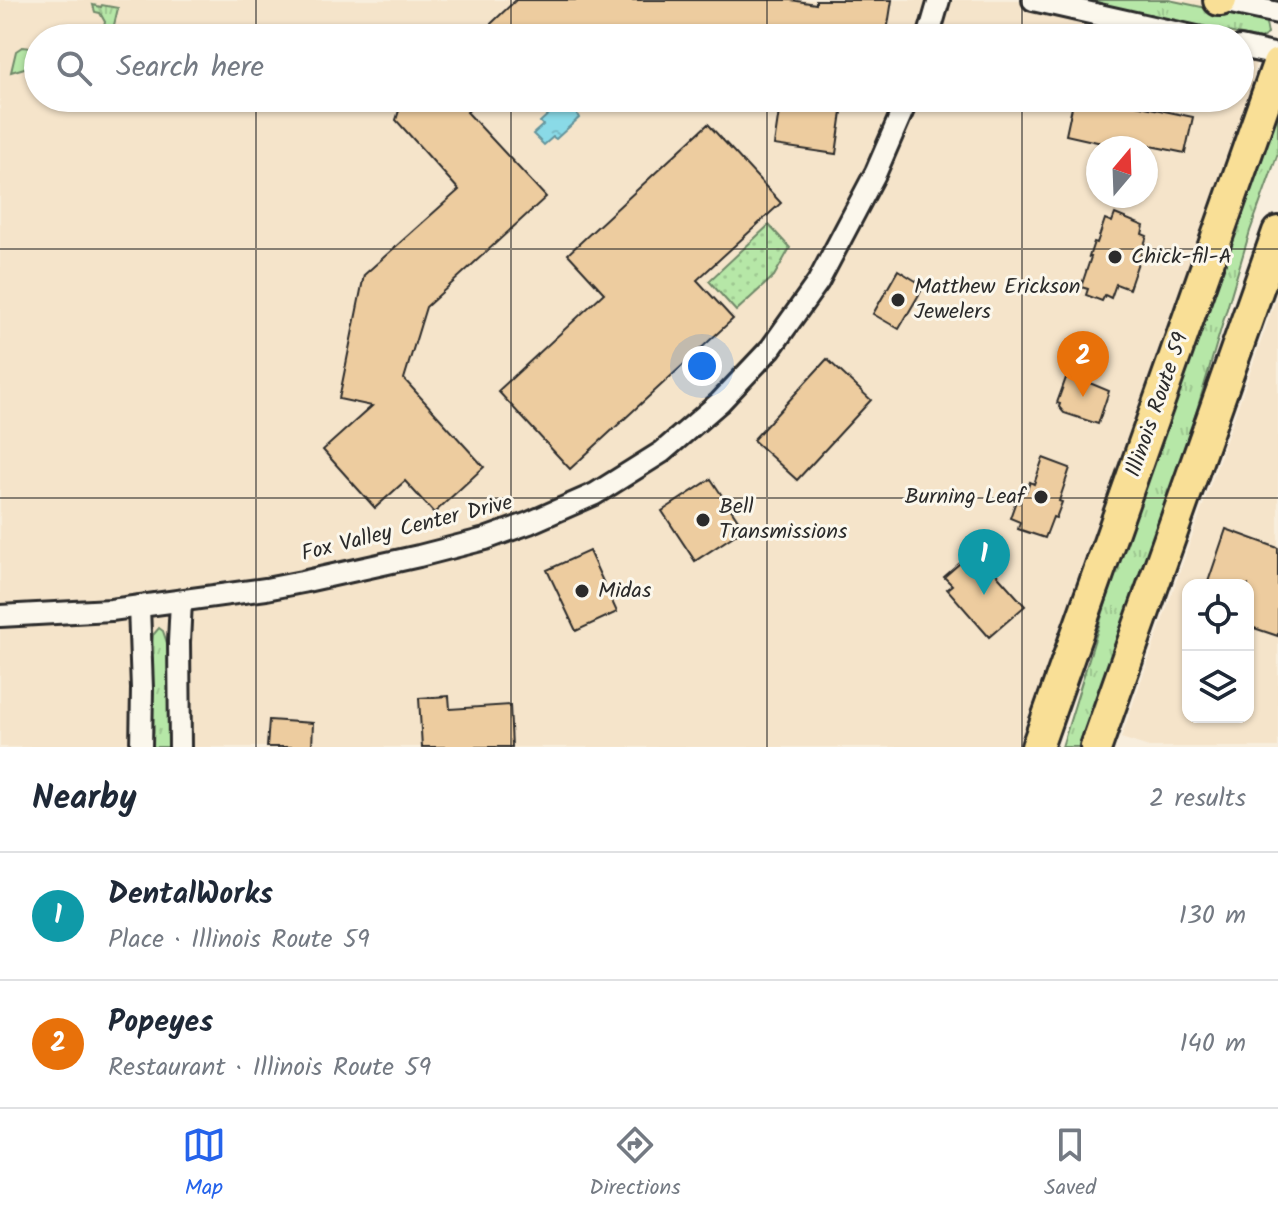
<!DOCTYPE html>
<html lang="en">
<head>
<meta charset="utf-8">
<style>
  :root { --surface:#fff; --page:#f6f6f7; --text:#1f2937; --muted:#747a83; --line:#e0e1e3; --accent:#2563eb }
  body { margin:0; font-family:Kalam,sans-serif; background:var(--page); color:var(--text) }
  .controls { position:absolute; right:24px; bottom:24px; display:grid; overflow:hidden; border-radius:16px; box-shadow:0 2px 6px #0004 }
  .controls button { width:72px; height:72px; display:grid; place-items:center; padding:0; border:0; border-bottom:2px solid var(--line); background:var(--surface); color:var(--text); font:40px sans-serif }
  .compass { position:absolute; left:1086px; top:136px; width:72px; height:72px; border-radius:50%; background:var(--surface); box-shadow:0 2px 6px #0004; rotate:19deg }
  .you { position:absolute; left:702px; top:366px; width:28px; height:28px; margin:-20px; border:6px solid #fff; border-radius:50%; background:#1a73e8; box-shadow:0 0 0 12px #1a73e833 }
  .badge { display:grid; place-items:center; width:52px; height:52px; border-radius:50%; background:var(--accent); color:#fff; font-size:26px; font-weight:700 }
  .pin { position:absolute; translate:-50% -66px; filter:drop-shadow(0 2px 4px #0008) }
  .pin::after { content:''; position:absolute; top:42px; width:28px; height:24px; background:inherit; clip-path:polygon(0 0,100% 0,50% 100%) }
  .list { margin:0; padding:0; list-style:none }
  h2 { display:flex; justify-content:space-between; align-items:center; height:104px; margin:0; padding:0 32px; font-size:34px }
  h2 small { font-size:26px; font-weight:400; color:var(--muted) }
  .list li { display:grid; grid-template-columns:52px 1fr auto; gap:24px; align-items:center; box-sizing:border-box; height:128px; padding:0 32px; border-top:2px solid var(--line) }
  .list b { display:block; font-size:30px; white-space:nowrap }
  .list p { margin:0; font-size:26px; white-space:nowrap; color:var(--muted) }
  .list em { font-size:26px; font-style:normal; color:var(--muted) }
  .icon { flex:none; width:44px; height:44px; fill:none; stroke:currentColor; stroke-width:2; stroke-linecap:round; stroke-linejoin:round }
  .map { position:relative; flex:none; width:1278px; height:747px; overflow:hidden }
  .search { position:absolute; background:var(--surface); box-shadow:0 2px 6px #0004; left:24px; right:24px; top:24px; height:88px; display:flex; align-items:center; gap:20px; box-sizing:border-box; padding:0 28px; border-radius:44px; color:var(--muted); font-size:30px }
  .sheet { height:360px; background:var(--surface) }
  nav { display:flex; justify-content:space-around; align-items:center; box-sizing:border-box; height:112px; border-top:2px solid var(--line); background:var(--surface); font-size:22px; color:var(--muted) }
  nav a { display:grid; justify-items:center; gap:4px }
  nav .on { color:var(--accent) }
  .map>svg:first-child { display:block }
  .built { fill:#f5e4ca; fill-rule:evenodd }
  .grass { fill:url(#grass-tufts); stroke:#708969; stroke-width:2 }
  .park { fill:url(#park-dots); stroke:#708969; stroke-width:2 }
  .water { fill:url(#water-ripples); stroke:#64949c; stroke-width:2 }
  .building { fill:#edcc9f; stroke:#2b2b2b; stroke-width:2 }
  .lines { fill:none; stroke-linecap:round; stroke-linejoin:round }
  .street-casing { stroke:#2b2b2b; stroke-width:26 }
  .primary-casing { stroke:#2b2b2b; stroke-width:36 }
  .street { stroke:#fbf7ec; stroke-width:20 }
  .primary { stroke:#f9df96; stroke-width:30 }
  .grid { fill:none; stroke:#2b2b2b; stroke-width:2; stroke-opacity:0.55 }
  .poi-dot { fill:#2b2b2b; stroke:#fbf7ec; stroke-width:3 }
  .labels { text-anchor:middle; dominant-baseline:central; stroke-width:6; stroke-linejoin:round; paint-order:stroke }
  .poi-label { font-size:22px; fill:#2b2b2b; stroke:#fbf7ec; text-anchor:start }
  .street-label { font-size:22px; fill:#2b2b2b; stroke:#fbf7ec }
</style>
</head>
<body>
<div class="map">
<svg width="1278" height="747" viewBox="0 0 1278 747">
  <defs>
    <pattern id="grass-tufts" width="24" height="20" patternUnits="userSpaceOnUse" patternTransform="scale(2)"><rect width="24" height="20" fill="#b6e7a7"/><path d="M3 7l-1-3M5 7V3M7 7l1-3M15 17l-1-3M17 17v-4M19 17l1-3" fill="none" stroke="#9dc690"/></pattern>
    <pattern id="park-dots" width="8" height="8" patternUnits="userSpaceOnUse" patternTransform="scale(2)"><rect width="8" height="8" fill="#b6e7a7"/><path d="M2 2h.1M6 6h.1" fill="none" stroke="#9dc690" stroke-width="1.8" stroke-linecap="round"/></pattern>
    <pattern id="water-ripples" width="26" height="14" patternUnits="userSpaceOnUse" patternTransform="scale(2)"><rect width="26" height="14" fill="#8adae7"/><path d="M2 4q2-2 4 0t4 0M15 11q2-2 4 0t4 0" fill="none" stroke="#77bbc6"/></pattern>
  </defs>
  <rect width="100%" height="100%" fill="#f8eedd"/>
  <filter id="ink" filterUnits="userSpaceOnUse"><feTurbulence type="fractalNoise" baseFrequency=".0125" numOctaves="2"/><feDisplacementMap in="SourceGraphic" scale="16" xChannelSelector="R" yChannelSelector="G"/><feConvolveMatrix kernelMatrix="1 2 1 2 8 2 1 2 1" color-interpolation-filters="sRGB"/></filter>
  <g filter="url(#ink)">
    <!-- built -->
    <path class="built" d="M0,0H1266L1251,94L1022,747H0ZM38,38H1240V98H38ZM1098,148H1146V196H1098Z
      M1278,293V747H1149L1121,738ZM1188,585H1248V717H1188Z"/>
    <!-- grass -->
    <path class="grass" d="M1081,0H1169L1262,20L1266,23L1268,34L1260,39Z
      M93,5L101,7L102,5L118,8L111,38H105L102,36L105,22L100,13L95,12Z
      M22,47L32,48L38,53V64L11,72L16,51Z
      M1278,111V153L1250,231L1188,440L1079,747H1062L1122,550Z
      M159,628L163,631L170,652L171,747H151L153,680L151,648L153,635Z"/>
    <!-- park -->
    <path class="park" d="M769,225L790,248L774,276L736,311L709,281Z"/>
    <!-- water -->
    <path class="water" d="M572,98H577L585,107L577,114L579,118L556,139L553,137L544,145L533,134L543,125L540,122L563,101L566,104Z"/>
    <!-- building -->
    <path class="building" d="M516,0H791L816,4V0H892L886,38H580L566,36L564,38H476Z
      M403,98H482L467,112L546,197L426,307L404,379L484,467L434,513L405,481L375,508L323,450L372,406L339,399L364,275L459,190L396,120Z
      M781,98H844L836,154L774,145Z
      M1074,98H1102L1193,117L1185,153L1126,141L1124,148L1066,135Z
      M708,124L781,203L697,280L733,319L570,469L498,391L604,293L568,254Z
      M1115,214L1144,226L1142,234L1147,236L1129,289L1116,284L1111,298L1105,295L1102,301L1086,295L1088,289L1081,287L1091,257H1089L1094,242L1097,243L1105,219L1112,222Z
      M898,270L924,286L899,329L873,314Z
      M827,359L871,400L797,480L753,440Z
      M1073,376L1109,391L1098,424L1064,413L1059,407L1060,404L1057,403L1066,378H1072Z
      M1043,458L1070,468L1059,501L1062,502L1056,518L1053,517L1045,538L1018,529L1020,522L1010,518L1016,501L1019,503L1023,491L1026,492L1030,482L1034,484Z
      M711,479L744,529L695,561L662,511Z
      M1226,529L1278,548V636L1248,626V585H1207Z
      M975,550L1025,606L989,637L947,589L952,585L944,577Z
      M589,551L617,612L576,631L547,570Z
      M449,696L450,709L510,705L512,747H422L419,698Z
      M269,720L313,723L312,747H267Z"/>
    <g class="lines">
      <!-- street casing -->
      <g class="street-casing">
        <path id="street" d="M1033,0L1201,38
          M1217,0L1278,13
          M928,38L939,0
          M1240,47L1278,55
          M139,606L142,689L141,747
          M0,616L111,610L266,589L302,582L419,556L485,539L529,523L595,494L662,452L720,402L771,348L818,282L876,172L908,98
          M180,747L179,642L181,601"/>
      </g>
      <!-- primary casing -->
      <g class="primary-casing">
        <path id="primary" d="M1219,0H1221
          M1037,747L1278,64
          M1096,747L1278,232"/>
      </g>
      <!-- street -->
      <use href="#street" class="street"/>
      <!-- primary -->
      <use href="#primary" class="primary"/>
    </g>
  </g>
  <!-- grid -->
  <path class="grid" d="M256,0V38M511,0V38M767,0V38M1022,0V38M256,98V747M511,98V747M767,98V747M1022,98V747M0,249H1278M0,498H1278"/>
  <!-- markers -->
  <g class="poi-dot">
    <circle cx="1115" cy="257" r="8"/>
    <circle cx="898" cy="300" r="8"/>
    <circle cx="1041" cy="497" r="8"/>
    <circle cx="703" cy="520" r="8"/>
    <circle cx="582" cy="591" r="8"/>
  </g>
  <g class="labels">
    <!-- poi labels -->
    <g class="poi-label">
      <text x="1131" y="257">Chick-fil-A</text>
      <text x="914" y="287">Matthew Erickson<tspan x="914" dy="25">Jewelers</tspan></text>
      <text x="1025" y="497" text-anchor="end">Burning Leaf</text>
      <text x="719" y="507">Bell<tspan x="719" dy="25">Transmissions</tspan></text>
      <text x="598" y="591">Midas</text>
    </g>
    <!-- street labels -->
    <g class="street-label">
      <text transform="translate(1158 405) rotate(-71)">Illinois Route 59</text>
      <text transform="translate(407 529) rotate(-14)">Fox Valley Center Drive</text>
    </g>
  </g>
</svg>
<div class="controls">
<button><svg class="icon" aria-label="locate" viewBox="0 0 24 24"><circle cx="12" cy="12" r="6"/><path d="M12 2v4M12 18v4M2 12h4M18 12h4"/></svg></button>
<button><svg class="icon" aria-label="layers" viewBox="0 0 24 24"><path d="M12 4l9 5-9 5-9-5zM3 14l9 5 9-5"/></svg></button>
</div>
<svg class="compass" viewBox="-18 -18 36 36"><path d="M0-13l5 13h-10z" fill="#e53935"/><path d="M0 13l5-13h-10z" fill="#747a83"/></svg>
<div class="you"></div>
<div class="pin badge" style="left:984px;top:595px;background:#0f9aa8">1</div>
<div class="pin badge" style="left:1083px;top:397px;background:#e8710a">2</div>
<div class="search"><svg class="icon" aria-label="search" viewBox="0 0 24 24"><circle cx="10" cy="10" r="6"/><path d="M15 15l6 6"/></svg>Search here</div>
</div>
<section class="sheet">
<h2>Nearby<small>2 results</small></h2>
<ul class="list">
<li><span class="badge" style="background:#0f9aa8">1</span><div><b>DentalWorks</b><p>Place · Illinois Route 59</p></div><em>130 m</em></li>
<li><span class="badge" style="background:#e8710a">2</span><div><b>Popeyes</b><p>Restaurant · Illinois Route 59</p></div><em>140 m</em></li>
</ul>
</section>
<nav>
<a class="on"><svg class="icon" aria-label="map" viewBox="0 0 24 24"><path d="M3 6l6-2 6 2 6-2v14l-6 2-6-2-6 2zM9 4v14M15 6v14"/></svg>Map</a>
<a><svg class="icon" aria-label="directions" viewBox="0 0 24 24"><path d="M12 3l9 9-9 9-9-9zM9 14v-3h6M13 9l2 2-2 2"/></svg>Directions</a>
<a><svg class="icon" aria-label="saved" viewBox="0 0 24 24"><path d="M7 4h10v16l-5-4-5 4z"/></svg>Saved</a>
</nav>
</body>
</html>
